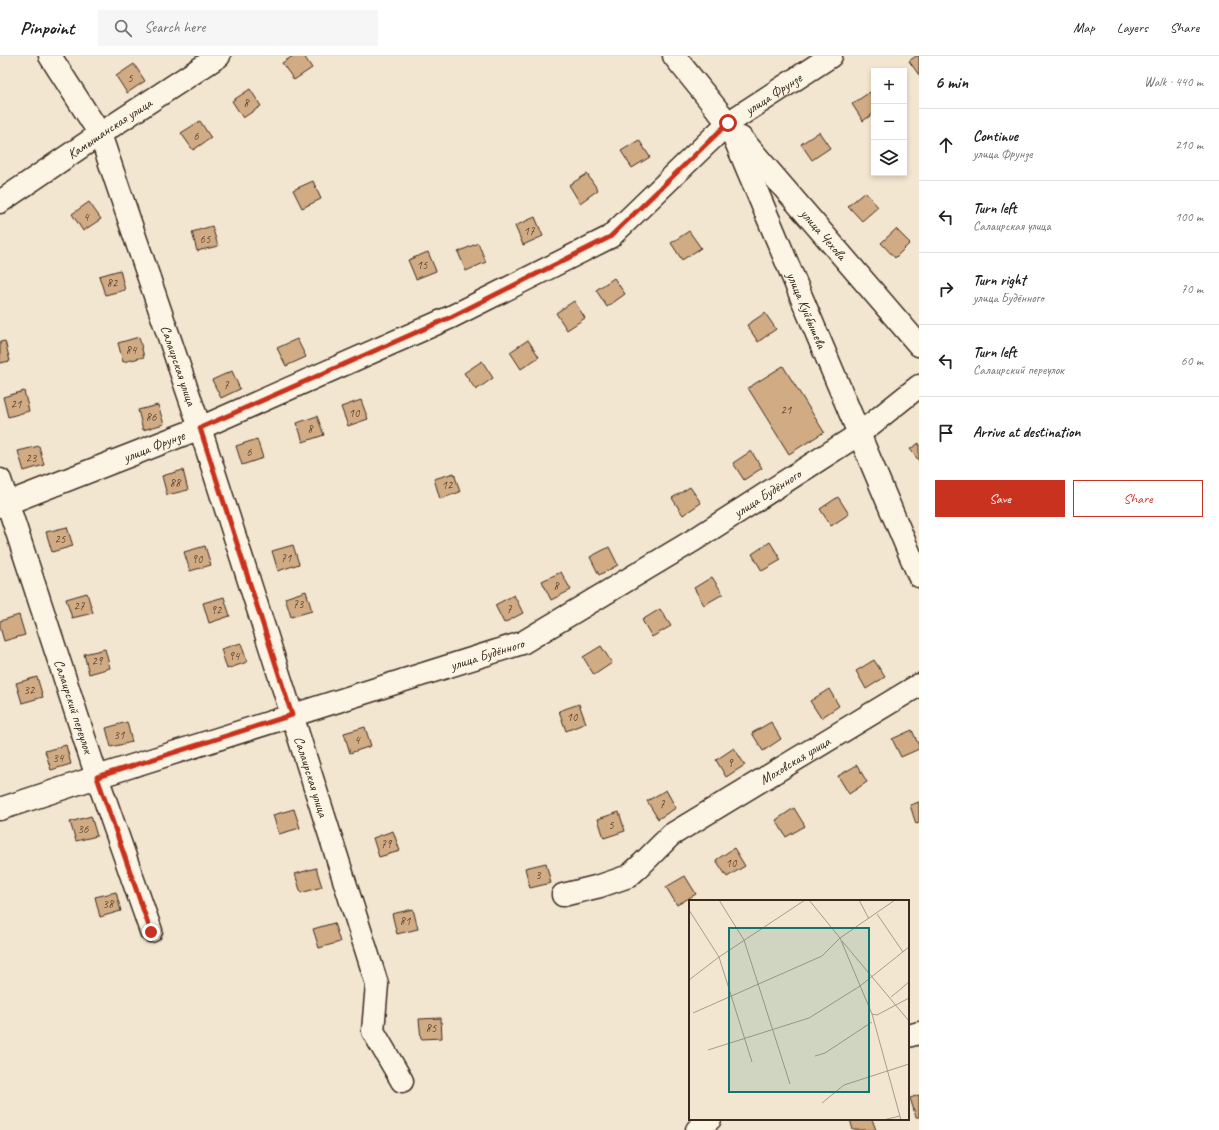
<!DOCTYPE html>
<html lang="en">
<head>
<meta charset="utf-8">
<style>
  :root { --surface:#fff; --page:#f6f6f6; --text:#222; --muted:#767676; --line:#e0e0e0; --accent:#c8321e }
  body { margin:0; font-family:Caveat,sans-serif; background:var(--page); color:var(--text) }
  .controls { position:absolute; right:12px; top:12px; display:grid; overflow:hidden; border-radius:0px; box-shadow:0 2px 6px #0003 }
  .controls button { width:36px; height:36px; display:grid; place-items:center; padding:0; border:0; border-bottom:1px solid var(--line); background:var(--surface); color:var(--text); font:20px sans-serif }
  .stop { position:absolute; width:12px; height:12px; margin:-9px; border:3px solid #c8321e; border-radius:50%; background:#fff }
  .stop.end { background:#c8321e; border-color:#fff; box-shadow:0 1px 4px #0008 }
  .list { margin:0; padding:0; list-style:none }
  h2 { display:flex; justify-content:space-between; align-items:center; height:52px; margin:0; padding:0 16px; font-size:17px }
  h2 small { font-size:13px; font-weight:400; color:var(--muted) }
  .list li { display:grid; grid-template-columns:26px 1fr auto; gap:12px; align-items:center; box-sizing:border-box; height:72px; padding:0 16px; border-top:1px solid var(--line) }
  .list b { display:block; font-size:15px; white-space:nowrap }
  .list p { margin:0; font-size:13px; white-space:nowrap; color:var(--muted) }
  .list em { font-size:13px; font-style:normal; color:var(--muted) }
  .actions { display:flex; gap:8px; padding:12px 16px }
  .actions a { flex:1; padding:9px 0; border:1px solid var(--accent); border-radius:0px; text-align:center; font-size:14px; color:var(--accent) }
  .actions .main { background:var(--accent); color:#fff }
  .icon { flex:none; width:22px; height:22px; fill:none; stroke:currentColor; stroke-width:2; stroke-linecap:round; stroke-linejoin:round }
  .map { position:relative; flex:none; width:919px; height:1074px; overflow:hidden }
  header { display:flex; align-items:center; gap:24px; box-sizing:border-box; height:56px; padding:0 20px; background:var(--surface); border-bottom:1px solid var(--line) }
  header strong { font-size:19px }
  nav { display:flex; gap:22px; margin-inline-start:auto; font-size:14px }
  .search { width:280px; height:36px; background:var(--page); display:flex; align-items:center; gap:10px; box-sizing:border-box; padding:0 14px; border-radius:0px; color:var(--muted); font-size:15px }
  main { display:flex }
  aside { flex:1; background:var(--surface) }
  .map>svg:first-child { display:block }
  .building { fill:#d1ab83; stroke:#3b2a1e }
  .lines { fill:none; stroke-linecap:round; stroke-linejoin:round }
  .minor-casing { stroke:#3b2a1e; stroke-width:25 }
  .minor { stroke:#fcf5e5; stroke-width:22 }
  .route { stroke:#c8321e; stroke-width:5 }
  .labels { text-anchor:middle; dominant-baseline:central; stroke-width:4; stroke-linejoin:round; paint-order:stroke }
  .number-label { font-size:12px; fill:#604a37 }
  .street-label { font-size:14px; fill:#3b2a1e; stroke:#fcf5e5 }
  .inset-road { fill:none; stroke:#a99b89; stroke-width:1 }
  .view { fill:#0f766e; fill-opacity:0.15; stroke:#0f766e; stroke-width:2 }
  .inset-edge { fill:none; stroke:#3b2a1e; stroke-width:2 }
</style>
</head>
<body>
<header>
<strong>Pinpoint</strong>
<div class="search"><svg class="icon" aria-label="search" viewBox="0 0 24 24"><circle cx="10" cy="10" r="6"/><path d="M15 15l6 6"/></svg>Search here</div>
<nav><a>Map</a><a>Layers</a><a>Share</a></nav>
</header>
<main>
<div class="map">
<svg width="919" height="1074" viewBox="0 0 919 1074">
  <rect width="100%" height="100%" fill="#f3e6d1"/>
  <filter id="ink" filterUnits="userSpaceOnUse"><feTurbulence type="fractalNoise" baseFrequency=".025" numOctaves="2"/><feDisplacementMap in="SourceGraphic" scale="8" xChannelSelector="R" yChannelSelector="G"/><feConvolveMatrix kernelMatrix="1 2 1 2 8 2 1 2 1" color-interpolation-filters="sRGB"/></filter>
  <g filter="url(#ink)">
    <!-- building -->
    <path class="building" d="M293,0H304L312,12L294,24L282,7Z
      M916,0H919V19L909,5Z
      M134,8L145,25L127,37L116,20Z
      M250,33L261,50L243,62L232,45Z
      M870,36L874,42V57L863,65L852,48Z
      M200,65L211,82L193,94L181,77Z
      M819,76L830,92L812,104L801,88Z
      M639,84L650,101L632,112L621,95Z
      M587,118L598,134L580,147L569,129Z
      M313,125L321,143L302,152L293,134Z
      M865,136L878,151L862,165L848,150Z
      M89,146L101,163L83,175L72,158Z
      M535,161L543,180L523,189L515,170Z
      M212,170L218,190L197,195L192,176Z
      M896,173L910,187L895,202L881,187Z
      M689,175L701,192L682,204L671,187Z
      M478,187L486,206L466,215L458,196Z
      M428,196L436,215L416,223L408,204Z
      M120,214L125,234L105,239L99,220Z
      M614,222L625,238L607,251L596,234Z
      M574,245L585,262L567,274L556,257Z
      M765,257L776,273L758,286L747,269Z
      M139,281L144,301L123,306L118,287Z
      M297,283L306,301L286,310L277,292Z
      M528,284L539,301L521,313L510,296Z
      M5,285L10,305L0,307V286Z
      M482,305L493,322L476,334L464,317Z
      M783,310L824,376L789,398L748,332Z
      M232,315L240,333L221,342L212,324Z
      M24,335L29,355L8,361L3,341Z
      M361,344L368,363L348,370L341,351Z
      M158,349L164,368L143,374L138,354Z
      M317,360L324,379L303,386L297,367Z
      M257,383L263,402L242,409L236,390Z
      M919,387V405L910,393Z
      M39,390L44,409L24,415L18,395Z
      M751,395L762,412L744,424L733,407Z
      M183,414L188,434L167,439L162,420Z
      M454,417L460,436L440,443L434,423Z
      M690,431L701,447L683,459L672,442Z
      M838,441L849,458L831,470L820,453Z
      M67,471L73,490L52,496L46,476Z
      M770,486L781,504L762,515L752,498Z
      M293,489L299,508L278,515L272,495Z
      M205,490L211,509L190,515L184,496Z
      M609,491L618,509L599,519L590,501Z
      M561,516L571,534L551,544L542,525Z
      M712,521L723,538L704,549L694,532Z
      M306,535L312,555L291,561L285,542Z
      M87,537L93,557L72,562L66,543Z
      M514,539L523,557L504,567L495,549Z
      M224,541L230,560L209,567L203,547Z
      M660,553L671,570L652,581L642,564Z
      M19,559L25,579L4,585L0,571V565Z
      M241,587L247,606L227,613L221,593Z
      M601,590L612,607L594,619L583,601Z
      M105,593L110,612L89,618L84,598Z
      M874,604L885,621L866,633L856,615Z
      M37,621L43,641L22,647L16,627Z
      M829,633L839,650L821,662L810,645Z
      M579,648L586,667L566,675L559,655Z
      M127,666L132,686L111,691L106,672Z
      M771,666L781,683L763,695L752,677Z
      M365,671L371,690L350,697L344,677Z
      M912,674L919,690V693L901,701L892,683Z
      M66,689L71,708L51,714L45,695Z
      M734,692L745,709L726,721L716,704Z
      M857,709L867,726L849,738L838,720Z
      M666,734L676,752L658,763L647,745Z
      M919,746V767L916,768L910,749Z
      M794,752L805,770L786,781L776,764Z
      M294,753L300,772L279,778L273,759Z
      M619,756L625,775L604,782L598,763Z
      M91,760L97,780L76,785L70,766Z
      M393,775L400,795L379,801L373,782Z
      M734,792L745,810L727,821L716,804Z
      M546,807L551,827L530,832L525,812Z
      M316,812L322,831L301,837L295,818Z
      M685,820L696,838L677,849L666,831Z
      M116,836L121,855L100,861L95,841Z
      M413,853L418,873L397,878L392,858Z
      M334,867L340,886L319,892L313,873Z
      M441,962L442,982L421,983L419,963Z
      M919,1039V1061H916L910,1042Z
      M850,1063H872L876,1074H853Z"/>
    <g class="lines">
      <!-- minor casing -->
      <g class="minor-casing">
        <g id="minor">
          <path id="s1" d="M50,0L100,78L200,372L292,659L377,928L373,975L402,1025"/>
          <path id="s2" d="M674,0L728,67L919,520"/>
          <path id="s3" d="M741,82L919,289"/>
          <path id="s4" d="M0,146L100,78L219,0"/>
          <path id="s5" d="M0,424L97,721L151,875"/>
          <path id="s6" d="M0,450L200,372L451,261L610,181L728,67L831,0"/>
          <path id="s7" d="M0,753L97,721L522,587L694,484L859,378L919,330"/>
          <path id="s8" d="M563,839L600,830L629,820L642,808L671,779L919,629"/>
          <path d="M908,980L919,977"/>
          <path d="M697,1074L710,1063"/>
        </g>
      </g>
      <!-- minor -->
      <use href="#minor" class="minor"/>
    </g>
  </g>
  <g class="lines" filter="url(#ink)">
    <!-- route -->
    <path class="route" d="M151,876L97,721L292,659L200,372L451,261L610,181L728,67"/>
  </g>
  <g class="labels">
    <!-- number labels -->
    <g class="number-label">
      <text x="130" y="22">5</text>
      <text x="246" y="47">8</text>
      <text x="196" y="80">6</text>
      <text x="86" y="161">4</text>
      <text x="529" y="175">17</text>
      <text x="205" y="183">65</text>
      <text x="422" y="209">15</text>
      <text x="112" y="227">82</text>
      <text x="131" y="294">84</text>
      <text x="226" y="329">7</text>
      <text x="16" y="348">21</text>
      <text x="786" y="354">21</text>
      <text x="354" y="357">10</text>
      <text x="151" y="361">86</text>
      <text x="310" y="373">8</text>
      <text x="249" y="396">6</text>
      <text x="31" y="402">23</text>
      <text x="175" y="427">88</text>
      <text x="447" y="429">12</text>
      <text x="60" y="483">25</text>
      <text x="286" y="502">71</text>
      <text x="197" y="503">90</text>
      <text x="556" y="530">8</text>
      <text x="298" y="548">73</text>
      <text x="79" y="550">27</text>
      <text x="509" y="553">7</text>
      <text x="216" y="554">92</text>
      <text x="234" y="600">94</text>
      <text x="97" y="605">29</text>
      <text x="29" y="634">32</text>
      <text x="572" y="661">10</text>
      <text x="119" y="679">31</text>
      <text x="357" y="684">4</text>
      <text x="58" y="702">34</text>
      <text x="730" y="707">9</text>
      <text x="662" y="748">7</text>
      <text x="611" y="769">5</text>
      <text x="83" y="773">36</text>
      <text x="386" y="788">79</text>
      <text x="731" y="807">10</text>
      <text x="538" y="819">3</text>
      <text x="108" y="848">38</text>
      <text x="405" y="865">81</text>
      <text x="431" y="972">85</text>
    </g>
    <!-- street labels -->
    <g class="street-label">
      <text stroke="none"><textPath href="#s6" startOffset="885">улица Фрунзе</textPath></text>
      <text stroke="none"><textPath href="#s4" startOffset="132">Камышанская улица</textPath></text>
      <text stroke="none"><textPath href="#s3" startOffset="127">улица Чехова</textPath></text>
      <text stroke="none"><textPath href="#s2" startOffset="289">улица Куйбышева</textPath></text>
      <text stroke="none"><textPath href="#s1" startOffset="337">Салаирская улица</textPath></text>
      <text stroke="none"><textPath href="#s6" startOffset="165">улица Фрунзе</textPath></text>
      <text stroke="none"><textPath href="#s7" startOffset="835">улица Будённого</textPath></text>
      <text stroke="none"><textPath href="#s7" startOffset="511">улица Будённого</textPath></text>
      <text stroke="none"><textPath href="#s5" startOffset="238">Салаирский переулок</textPath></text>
      <text stroke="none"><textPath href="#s8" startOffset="272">Моховская улица</textPath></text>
      <text stroke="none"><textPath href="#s1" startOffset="769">Салаирская улица</textPath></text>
    </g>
  </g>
  <!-- overview -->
  <g transform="translate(689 844)">
    <rect width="220" height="220" fill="#f3e6d1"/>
    <path class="inset-road" d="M30,0L55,40L101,184M120,0L151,38L183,114L212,220M170,0L180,19M0,10L30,57L63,162M188,14L214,52M153,41L220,121M0,80L30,57L116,0M202,97L220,82M4,113L133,56L151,38L206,0M183,114L188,115L220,98M19,150L120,118L171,86L220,47M126,156L136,153L183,122M133,203L155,185L220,164M194,220L211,216"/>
    <path class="view" d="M40,28H180V192H40Z"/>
    <rect width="220" height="220" class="inset-edge"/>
  </g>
</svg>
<div class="controls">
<button>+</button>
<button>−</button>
<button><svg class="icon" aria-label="layers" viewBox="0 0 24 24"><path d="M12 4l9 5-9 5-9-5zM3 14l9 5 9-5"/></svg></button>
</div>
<div class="stop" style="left:728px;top:67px"></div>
<div class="stop end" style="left:151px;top:876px"></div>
</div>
<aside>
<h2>6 min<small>Walk · 440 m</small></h2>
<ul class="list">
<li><svg class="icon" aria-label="ahead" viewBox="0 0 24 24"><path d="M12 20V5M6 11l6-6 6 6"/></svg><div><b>Continue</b><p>улица Фрунзе</p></div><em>210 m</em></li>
<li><svg class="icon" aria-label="left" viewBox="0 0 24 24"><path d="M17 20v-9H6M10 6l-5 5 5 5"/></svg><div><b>Turn left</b><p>Салаирская улица</p></div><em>100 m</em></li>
<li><svg class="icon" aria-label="right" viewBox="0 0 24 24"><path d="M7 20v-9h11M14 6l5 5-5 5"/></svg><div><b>Turn right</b><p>улица Будённого</p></div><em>70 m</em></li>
<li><svg class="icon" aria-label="left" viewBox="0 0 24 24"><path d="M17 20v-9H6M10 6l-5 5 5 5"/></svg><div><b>Turn left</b><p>Салаирский переулок</p></div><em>60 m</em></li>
<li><svg class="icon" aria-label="arrive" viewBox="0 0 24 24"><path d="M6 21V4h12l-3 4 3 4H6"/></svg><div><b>Arrive at destination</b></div></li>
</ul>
<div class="actions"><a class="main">Save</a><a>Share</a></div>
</aside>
</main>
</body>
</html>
